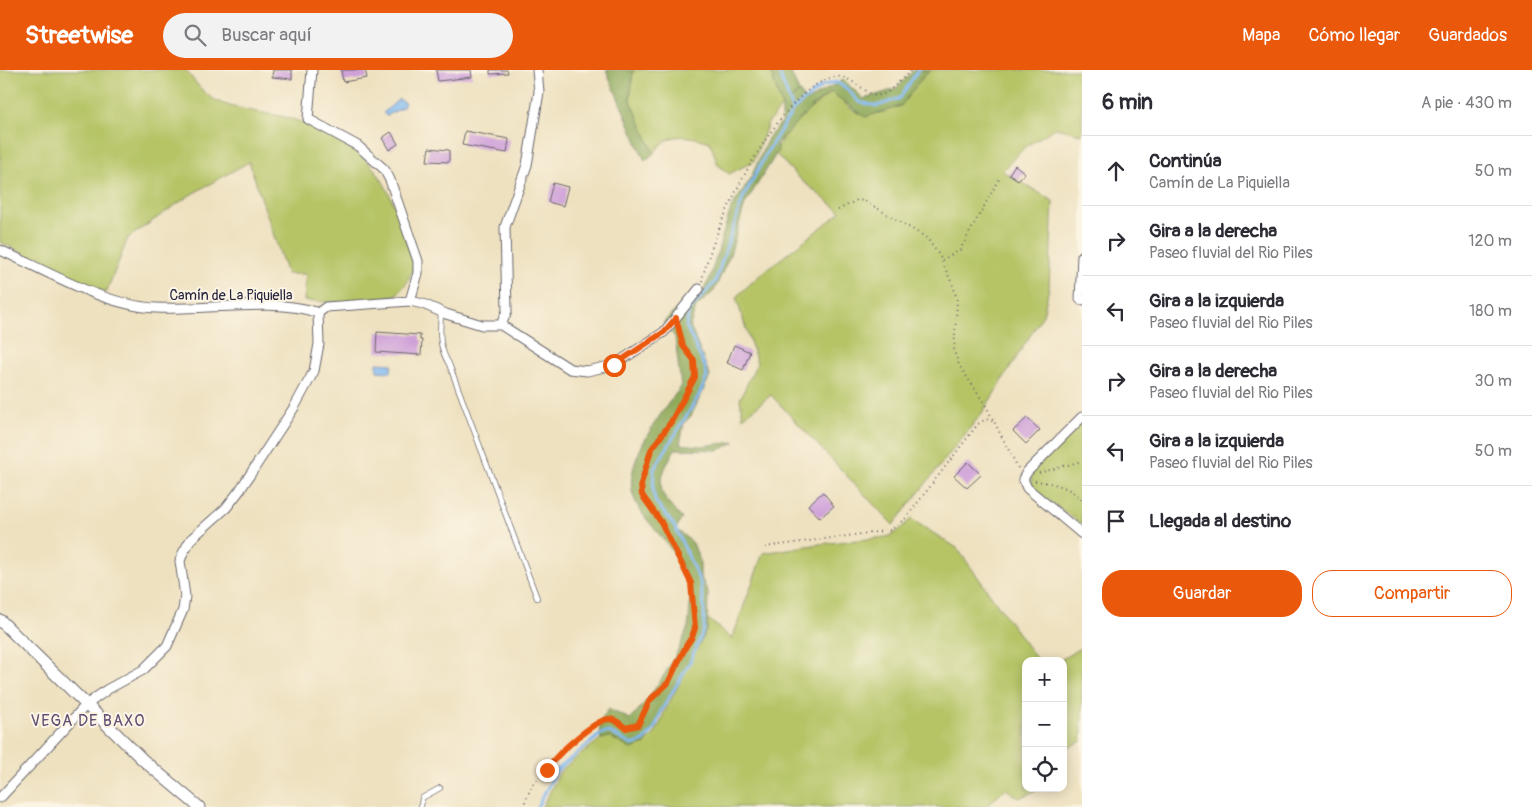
<!DOCTYPE html>
<html lang="es">
<head>
<meta charset="utf-8">
<style>
  :root { --surface:#fff; --page:#f2f2f3; --text:#2b2b33; --muted:#7c7c81; --line:#e1e1e2; --accent:#ea580c }
  body { margin:0; font-family:Pangolin,sans-serif; background:var(--page); color:var(--text) }
  .controls { position:absolute; right:15px; bottom:15px; display:grid; overflow:hidden; border-radius:10px; box-shadow:0 2px 12px #0003 }
  .controls button { width:45px; height:45px; display:grid; place-items:center; padding:0; border:0; border-bottom:1px solid var(--line); background:var(--surface); color:var(--text); font:25px sans-serif }
  .stop { position:absolute; width:15px; height:15px; margin:-11px; border:4px solid #ea580c; border-radius:50%; background:#fff }
  .stop.end { background:#ea580c; border-color:#fff; box-shadow:0 1px 5px #0008 }
  .list { margin:0; padding:0; list-style:none }
  h2 { display:flex; justify-content:space-between; align-items:center; height:65px; margin:0; padding:0 20px; font-size:21px }
  h2 small { font-size:16px; font-weight:400; color:var(--muted) }
  .list li { display:grid; grid-template-columns:32px 1fr auto; gap:15px; align-items:center; box-sizing:border-box; height:70px; padding:0 20px; border-top:1px solid var(--line) }
  .list b { display:block; font-size:19px; white-space:nowrap }
  .list p { margin:0; font-size:16px; white-space:nowrap; color:var(--muted) }
  .list em { font-size:16px; font-style:normal; color:var(--muted) }
  .actions { display:flex; gap:10px; padding:15px 20px }
  .actions a { flex:1; padding:11px 0; border:1px solid var(--accent); border-radius:20px; text-align:center; font-size:18px; color:var(--accent) }
  .actions .main { background:var(--accent); color:#fff }
  .icon { flex:none; width:28px; height:28px; fill:none; stroke:currentColor; stroke-width:2; stroke-linecap:round; stroke-linejoin:round }
  .map { position:relative; flex:none; width:1082px; height:737px; overflow:hidden }
  header { display:flex; align-items:center; gap:30px; box-sizing:border-box; height:70px; padding:0 25px; background:var(--accent); color:#fff }
  header strong { font-size:24px }
  nav { display:flex; gap:28px; margin-inline-start:auto; font-size:18px }
  .search { width:350px; height:45px; background:var(--page); display:flex; align-items:center; gap:12px; box-sizing:border-box; padding:0 18px; border-radius:28px; color:var(--muted); font-size:19px }
  main { display:flex }
  aside { flex:1; background:var(--surface) }
  .map>svg:first-child { display:block }
  .green { fill:#b6c466; stroke:#6c7350 }
  .forest { fill:#90aa5b; stroke:#59664b }
  .water { fill:#80b8f0; stroke:#516d96 }
  .lines { fill:none; stroke-linecap:round; stroke-linejoin:round }
  .stream { stroke:#80b8f0; stroke-width:3 }
  .building { fill:#cfa1d9 }
  .lane-casing { stroke:#69656a; stroke-width:6 }
  .street-casing { stroke:#69656a; stroke-width:11 }
  .secondary-casing { stroke:#69656a; stroke-width:13 }
  .path { stroke:#69656a; stroke-width:2; stroke-dasharray:1 4; stroke-linecap:butt }
  .lane { stroke:#fff; stroke-width:4.5 }
  .street { stroke:#fff; stroke-width:9 }
  .secondary { stroke:#fff; stroke-width:11 }
  .route { stroke:#ea580c; stroke-width:6 }
  .labels { text-anchor:middle; dominant-baseline:central; stroke-width:4; stroke-linejoin:round; paint-order:stroke }
  .street-label { font-size:14px; fill:#22223b; stroke:#fcf5e5 }
  .quarter-label { font-size:16px; letter-spacing:1px; fill:#5f4e72; stroke:#fcf5e5 }
</style>
</head>
<body>
<header>
<strong>Streetwise</strong>
<div class="search"><svg class="icon" aria-label="search" viewBox="0 0 24 24"><circle cx="10" cy="10" r="6"/><path d="M15 15l6 6"/></svg>Buscar aquí</div>
<nav><a>Mapa</a><a>Cómo llegar</a><a>Guardados</a></nav>
</header>
<main>
<div class="map">
<svg width="1082" height="737" viewBox="0 0 1082 737">
  <rect width="100%" height="100%" fill="#fcf5e5"/>
  <filter id="ink" filterUnits="userSpaceOnUse"><feTurbulence type="fractalNoise" baseFrequency=".02" numOctaves="2"/><feDisplacementMap in="SourceGraphic" scale="10" xChannelSelector="R" yChannelSelector="G"/><feConvolveMatrix kernelMatrix="1 2 1 2 8 2 1 2 1" color-interpolation-filters="sRGB"/></filter>
  <filter id="wash" filterUnits="userSpaceOnUse"><feTurbulence type="fractalNoise" baseFrequency=".0096" numOctaves="4" result="noise"/><feDisplacementMap in="SourceGraphic" scale="20" xChannelSelector="R" yChannelSelector="G"/><feGaussianBlur stdDeviation="1.12" result="paint"/><feColorMatrix in="noise" values="0 0 0 0 0 0 0 0 0 0 0 0 0 0 0 0 0 1.4 0 .05"/><feComposite in="paint" operator="in"/></filter>
  <g filter="url(#wash)">
    <rect width="100%" height="100%" fill="#eee1c0"/>
    <!-- green -->
    <path class="green" d="M0,0H186C194,11 203,23 215,30C230,39 267,43 285,47C311,53 364,82 378,104C396,130 404,166 414,196L407,213L396,225L349,233L304,231L306,204H287L249,92L190,125L128,168L106,223L0,172Z
      M633,0H774L782,37L768,53L754,91L729,104L718,95L710,72C687,65 669,61 654,83L630,29Z
      M931,0H1082V64L1055,58L1025,77L1002,101L1053,131L1049,218L1043,245L982,343L893,455L771,325L743,348L740,329L757,293L736,227L760,205L841,142L801,110L774,82L791,54L832,22C840,28 850,40 859,43C865,45 872,44 878,43C905,38 912,15 931,0Z
      M1082,353V454L1032,419L1031,402Z
      M911,449L957,478L1038,591H1026V718H1042L1019,728L1006,719L985,737H542L561,700L603,667H610L631,679C652,671 656,665 664,643L707,559L708,549L732,569L763,483L820,474L887,467L897,462Z
      M1082,577V671L1063,680V591H1059Z"/>
    <!-- forest -->
    <path class="forest" d="M606,0H633L630,29L654,83L645,91Z
      M770,0H790L799,22L791,29L800,22L805,32L843,10L864,29L895,19L914,0H931L924,5L901,36L865,47L831,22L813,36L776,74L778,81L745,134L730,185L714,221L696,237L690,256L710,306L691,346L684,353L680,374L701,376L735,372L719,380L675,379C657,411 654,422 682,448L676,459L693,473L700,491V505L708,523L707,559L645,674L631,679L610,667L601,669L599,655L608,639L630,649C651,629 680,583 688,556C689,554 691,522 690,519C688,507 678,491 672,481C661,463 639,446 633,425C623,392 662,341 681,317L675,267L663,252L675,241L700,226L709,210L731,138L750,110L768,68L782,52V37Z"/>
    <!-- water -->
    <path class="water" d="M399,29L405,33L403,37L386,46L383,43Z
      M377,293L392,294L391,302L377,301Z"/>
    <g class="lines">
      <!-- stream -->
      <path class="stream" d="M778,0L793,40
        M537,737L557,700L602,663L609,662L632,675L644,671L655,658L661,641L689,594L704,559V536L700,512L675,457L655,431L653,418L654,399L698,327L707,307L705,297L686,256L689,241L715,212L743,128L767,82L793,40L822,16L836,12L846,18L859,32L877,36L900,28L918,0"/>
    </g>
    <g id="blocks">
      <!-- building -->
      <path class="building" d="M273,0H292V9L272,7Z
        M341,0H365L367,8L343,12Z
        M436,0H471L472,7L438,11Z
        M490,0H507L508,3L490,4Z
        M465,61L509,69L507,83L462,75Z
        M391,62L398,74L389,80L382,68Z
        M429,78L449,80V92L427,91Z
        M1015,95L1025,103L1018,110L1009,104Z
        M553,113L568,117L563,136L548,132Z
        M377,262L420,265V270H422L421,285L376,282Z
        M734,275L750,282L743,300L727,293Z
        M1027,348L1040,360L1026,374L1013,361Z
        M968,392L981,405L967,418L954,406Z
        M823,422L834,436L820,448L808,435Z"/>
    </g>
  </g>
  <g filter="url(#ink)">
    <use href="#blocks" fill-opacity="0" stroke="#69656a" stroke-width="1"/>
    <g class="lines">
      <!-- lane casing -->
      <g class="lane-casing">
        <path id="lane" d="M441,242C440,262 438,276 449,294L537,528
          M421,737L422,728L440,718"/>
      </g>
      <!-- street casing -->
      <g class="street-casing">
        <path id="street" d="M312,0L308,49L358,76L384,99L390,110L418,191V203L410,231
          M0,180C47,201 105,236 156,238C202,241 276,227 318,243L326,237L410,231L423,234L446,244L482,255H501L570,299L587,301L614,295L664,262L699,219
          M1082,186L1080,229L1082,230
          M501,255L507,241L505,157L527,95L539,22L537,0
          M1082,347L1027,402L1023,409L1027,418L1082,464
          M0,728L86,635L108,619L143,600L167,576L183,540L185,526L180,491L183,483L191,469L226,438L240,420L295,336L314,301L319,274L318,243"/>
      </g>
      <!-- secondary casing -->
      <g class="secondary-casing">
        <path id="secondary" d="M0,550L143,690L199,737"/>
      </g>
      <!-- path -->
      <path class="path" d="M838,140L857,130L865,131L927,168L939,185L954,218L957,231L954,281L959,295L986,336L1018,398
        M942,190L960,180L999,109
        M702,211C712,160 778,17 835,7C848,4 864,22 876,26L887,23L912,0
        M1039,403L1082,391
        M1035,411C1053,413 1069,416 1082,430
        M765,477L891,460L906,448L978,354L986,349L994,352
        M523,737L532,715L547,700L554,688L595,655L608,649L626,658L638,655L650,630L668,613L685,576L693,567L695,558L691,513L661,452L642,425L641,414L651,380L671,352L695,307L694,290L683,276L678,259"/>
      <!-- lane -->
      <use href="#lane" class="lane"/>
      <!-- street -->
      <use href="#street" class="street"/>
      <!-- secondary -->
      <use href="#secondary" class="secondary"/>
    </g>
  </g>
  <g class="lines" filter="url(#ink)">
    <!-- route -->
    <path class="route" d="M547,700C554,686 594,650 609,649C616,649 622,655 626,658L638,655L650,630L668,613L686,576L692,567L695,558L691,513L661,452L642,425L641,414L651,380L671,352L695,307L694,290L683,276L676,248L664,262L614,295"/>
  </g>
  <g class="labels">
    <!-- street labels -->
    <g class="street-label">
      <text x="231" y="225">Camín de La Piquiella</text>
    </g>
    <!-- quarter labels -->
    <g class="quarter-label">
      <text x="88" y="651">VEGA DE BAXO</text>
    </g>
  </g>
</svg>
<div class="controls">
<button>+</button>
<button>−</button>
<button><svg class="icon" aria-label="locate" viewBox="0 0 24 24"><circle cx="12" cy="12" r="6"/><path d="M12 2v4M12 18v4M2 12h4M18 12h4"/></svg></button>
</div>
<div class="stop" style="left:614px;top:295px"></div>
<div class="stop end" style="left:547px;top:700px"></div>
</div>
<aside>
<h2>6 min<small>A pie · 430 m</small></h2>
<ul class="list">
<li><svg class="icon" aria-label="ahead" viewBox="0 0 24 24"><path d="M12 20V5M6 11l6-6 6 6"/></svg><div><b>Continúa</b><p>Camín de La Piquiella</p></div><em>50 m</em></li>
<li><svg class="icon" aria-label="right" viewBox="0 0 24 24"><path d="M7 20v-9h11M14 6l5 5-5 5"/></svg><div><b>Gira a la derecha</b><p>Paseo fluvial del Rio Piles</p></div><em>120 m</em></li>
<li><svg class="icon" aria-label="left" viewBox="0 0 24 24"><path d="M17 20v-9H6M10 6l-5 5 5 5"/></svg><div><b>Gira a la izquierda</b><p>Paseo fluvial del Rio Piles</p></div><em>180 m</em></li>
<li><svg class="icon" aria-label="right" viewBox="0 0 24 24"><path d="M7 20v-9h11M14 6l5 5-5 5"/></svg><div><b>Gira a la derecha</b><p>Paseo fluvial del Rio Piles</p></div><em>30 m</em></li>
<li><svg class="icon" aria-label="left" viewBox="0 0 24 24"><path d="M17 20v-9H6M10 6l-5 5 5 5"/></svg><div><b>Gira a la izquierda</b><p>Paseo fluvial del Rio Piles</p></div><em>50 m</em></li>
<li><svg class="icon" aria-label="arrive" viewBox="0 0 24 24"><path d="M6 21V4h12l-3 4 3 4H6"/></svg><div><b>Llegada al destino</b></div></li>
</ul>
<div class="actions"><a class="main">Guardar</a><a>Compartir</a></div>
</aside>
</main>
</body>
</html>
